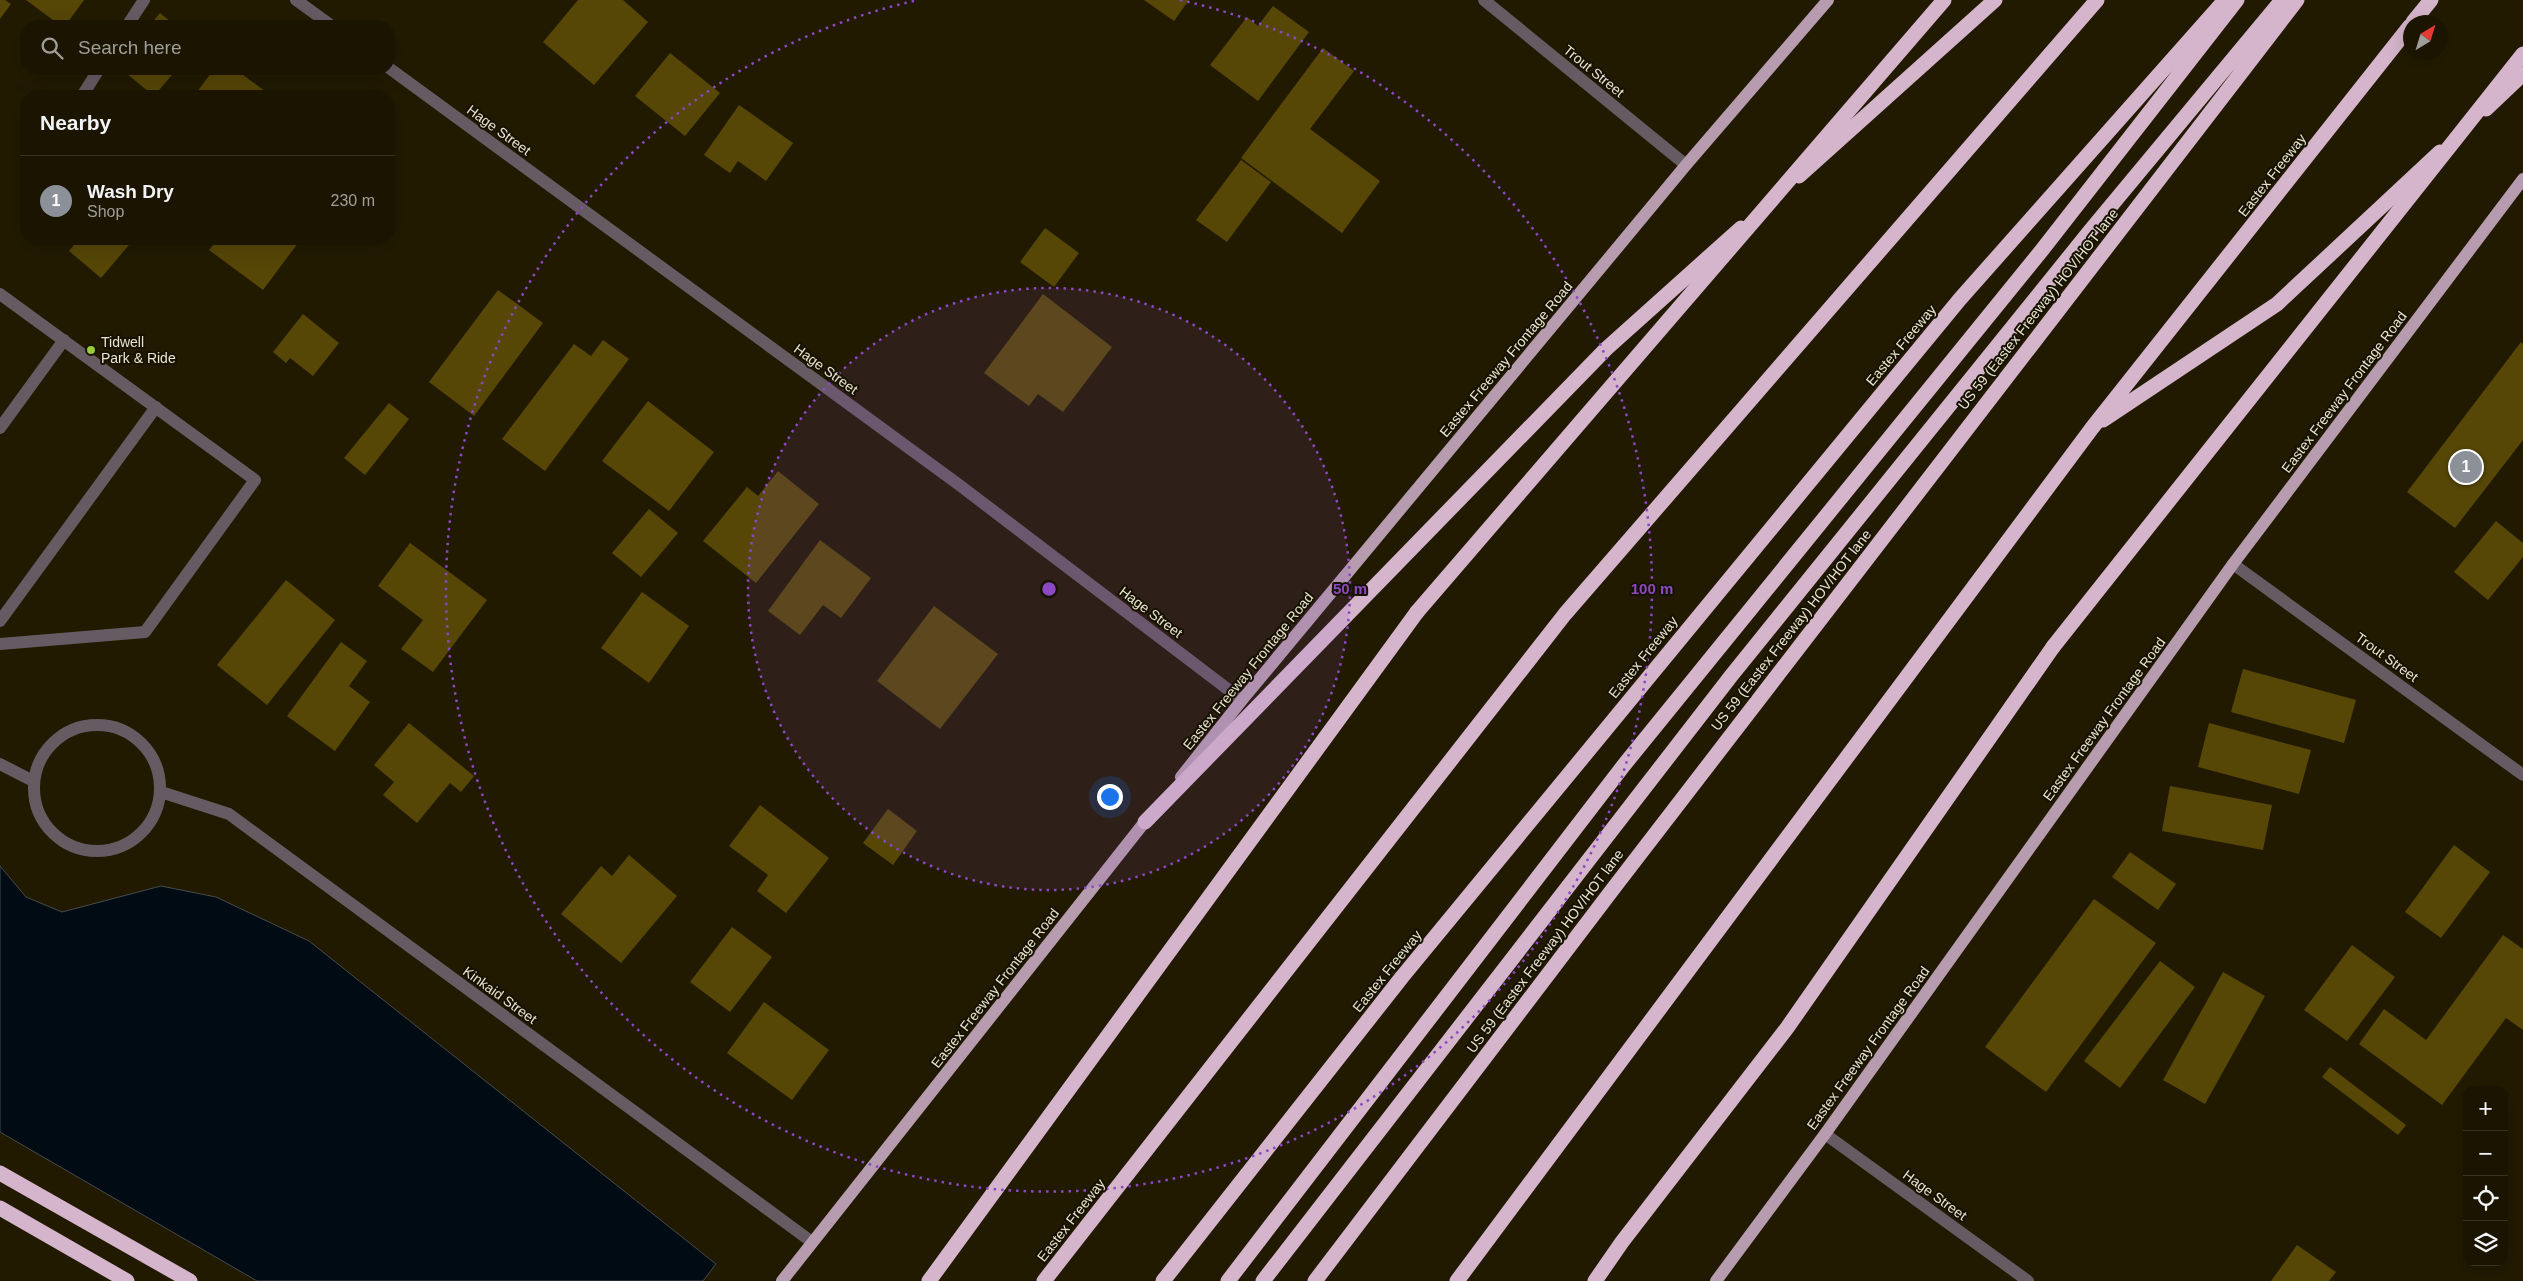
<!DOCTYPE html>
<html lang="en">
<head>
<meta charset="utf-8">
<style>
  :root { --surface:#1a1400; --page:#27210f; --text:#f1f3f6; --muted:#9f9e99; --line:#383322; --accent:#8c9099 }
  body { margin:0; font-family:Helvetica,sans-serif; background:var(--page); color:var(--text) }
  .controls { position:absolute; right:15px; bottom:15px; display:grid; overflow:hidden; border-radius:10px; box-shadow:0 5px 20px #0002 }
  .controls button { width:45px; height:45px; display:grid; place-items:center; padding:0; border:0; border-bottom:1px solid var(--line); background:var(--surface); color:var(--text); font:25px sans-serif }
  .compass { position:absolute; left:2403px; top:15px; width:45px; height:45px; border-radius:50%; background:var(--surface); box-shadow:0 5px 20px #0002; rotate:38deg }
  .you { position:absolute; left:1109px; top:796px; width:18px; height:18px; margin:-12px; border:4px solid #fff; border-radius:50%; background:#1a73e8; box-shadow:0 0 0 8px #1a73e833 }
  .badge { display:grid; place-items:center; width:32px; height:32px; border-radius:50%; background:var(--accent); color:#fff; font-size:16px; font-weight:700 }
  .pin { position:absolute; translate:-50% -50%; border:2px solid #fff; box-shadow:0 1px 5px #0006 }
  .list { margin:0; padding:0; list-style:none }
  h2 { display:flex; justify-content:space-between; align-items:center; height:65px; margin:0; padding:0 20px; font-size:21px }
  h2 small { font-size:16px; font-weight:400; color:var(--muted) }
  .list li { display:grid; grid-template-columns:32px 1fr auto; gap:15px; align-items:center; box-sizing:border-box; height:90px; padding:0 20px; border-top:1px solid var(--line) }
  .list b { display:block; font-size:19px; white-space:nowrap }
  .list p { margin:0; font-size:16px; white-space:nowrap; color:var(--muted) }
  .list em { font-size:16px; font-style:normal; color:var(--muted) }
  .icon { flex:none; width:28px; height:28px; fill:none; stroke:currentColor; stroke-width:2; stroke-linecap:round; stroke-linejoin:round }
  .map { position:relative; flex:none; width:2523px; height:1281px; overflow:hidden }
  .search { position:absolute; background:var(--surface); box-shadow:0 5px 20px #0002; left:20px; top:20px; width:375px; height:55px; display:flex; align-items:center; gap:12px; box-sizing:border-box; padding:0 18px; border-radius:20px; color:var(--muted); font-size:19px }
  .panel { position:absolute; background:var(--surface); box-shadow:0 5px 20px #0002; left:20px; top:90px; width:375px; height:155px; border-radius:20px }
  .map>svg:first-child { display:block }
  .water { fill:#000b14; stroke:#464c4d }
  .building { fill:#564707 }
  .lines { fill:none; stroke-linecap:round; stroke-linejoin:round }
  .minor { stroke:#675b63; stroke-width:12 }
  .major { stroke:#b69cae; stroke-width:12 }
  .highway { stroke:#d5b5cb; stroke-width:15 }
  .highway-bridge { stroke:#d5b5cb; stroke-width:15 }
  .ring { fill:none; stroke:#8c48c2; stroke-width:2.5; stroke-dasharray:2.5 5 }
  .poi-dot { fill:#98cb38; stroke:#171100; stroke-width:2 }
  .labels { text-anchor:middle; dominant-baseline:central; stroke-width:4; stroke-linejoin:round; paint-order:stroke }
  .street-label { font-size:14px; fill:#e9e4d3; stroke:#171100 }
  .poi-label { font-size:14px; fill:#e9e4d3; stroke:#171100; text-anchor:start }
  .centre { fill:#8c48c2; stroke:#171100; stroke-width:2.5 }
  .ring-label { font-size:15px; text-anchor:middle; font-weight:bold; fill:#8c48c2; stroke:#171100; stroke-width:4; stroke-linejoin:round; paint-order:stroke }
</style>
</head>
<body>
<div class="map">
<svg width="2523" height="1281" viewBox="0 0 2523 1281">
  <rect width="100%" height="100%" fill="#221a00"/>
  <!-- water -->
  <path class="water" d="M0,866L26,897L62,912L161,886L216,897L309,941L716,1264L703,1281H257L0,1132Z"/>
  <!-- building -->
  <path class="building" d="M0,0H5L11,4L0,19Z
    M26,0H84L65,26H61Z
    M578,0H623L648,22L594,85L543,42Z
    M1144,0H1189L1174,21Z
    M1273,6L1309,32L1258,101L1210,65L1247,17L1258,26Z
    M160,13L176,26H149Z
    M1323,48L1354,71L1310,129L1380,181L1342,233L1241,158Z
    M670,53L720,93L685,136L635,96Z
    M121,69H177L154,96Z
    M214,69H235L269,94L268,96H194Z
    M739,105L793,143L766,181L738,161L730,173L704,155Z
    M1241,160L1271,182L1227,242L1196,220Z
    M1045,228L1079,253L1054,287L1020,262Z
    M79,239H134L101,278L69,251Z
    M218,239H301L263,290L209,250Z
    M498,290L543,323L474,416L429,382Z
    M1043,294L1112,347L1063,412L1038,394L1029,406L984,373Z
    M303,314L339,343L313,376L290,358L286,363L273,352Z
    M603,340L629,359L545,471L502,439L574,344L591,356Z
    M2521,342L2523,344V440L2455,528L2407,492Z
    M648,401L714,452L669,511L602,461Z
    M389,403L409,419L365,475L344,458Z
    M778,471L819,504L756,583L703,541L747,487L758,496Z
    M649,509L678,533L641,577L612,553Z
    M2496,521L2523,543V557L2488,600L2454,572Z
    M820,540L871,578L841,618L823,605L800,635L768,611Z
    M410,543L487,600L433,672L401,649L423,620L378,586Z
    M286,580L335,620L267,705L217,665Z
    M642,592L689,626L649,683L601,648Z
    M934,606L998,654L940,729L877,681Z
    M341,642L367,661L349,686L370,702L335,751L287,716Z
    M2243,669L2356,700L2344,743L2231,712Z
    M409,723L474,776L461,792L450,783L417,823L383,795L394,782L374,765Z
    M2209,723L2311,750L2299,794L2198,767Z
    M2170,786L2272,805L2263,850L2162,831Z
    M760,805L829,858L786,913L757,891L768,875L729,846Z
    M888,809L917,831L893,865L863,843Z
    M2454,845L2490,872L2441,938L2405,912Z
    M2130,852L2176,884L2158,910L2112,877Z
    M629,855L677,896L621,963L561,914L601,866L612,876Z
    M2094,899L2156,943L2046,1092L1985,1047Z
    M732,927L772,957L730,1012L690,982Z
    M2503,935L2523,949V1030L2506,1018L2442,1105L2359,1044L2384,1009L2426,1040Z
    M2352,945L2395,977L2347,1041L2304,1010Z
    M2160,961L2195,987L2120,1088L2084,1061Z
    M2223,972L2265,996L2205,1104L2163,1080Z
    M764,1002L829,1050L792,1100L727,1053Z
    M2330,1067L2406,1125L2398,1135L2322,1077Z
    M2297,1245L2336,1272L2329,1281H2271Z"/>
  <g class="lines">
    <!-- minor -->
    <path class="minor" d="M296,0L332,26
      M1484,0L1686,165
      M127,26L144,0
      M389,68L958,484L1242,700
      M82,96L99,69
      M0,294L255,480L145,632L0,644
      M0,428L64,340
      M2233,564L2523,775
      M0,621L156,407
      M34 788a63 63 0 1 1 126 0a63 63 0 1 1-126 0Z
      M0,764L33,781
      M161,792L229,814L812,1242
      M1825,1134L2028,1281"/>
    <!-- major -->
    <path class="major" d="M1181,777L1242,700L1686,165L1828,0
      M782,1281L1151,814
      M1716,1281L1825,1134L2233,564L2523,179"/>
    <!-- highway -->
    <path class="highway" d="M2413,22L2431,0
      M2486,109L2523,74
      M1799,176L1995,0
      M2103,420L2277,304L2440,152
      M1145,822L1606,349L1741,228
      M0,1173L190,1281
      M0,1208L127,1281
      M929,1281L1417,612
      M1044,1281L1565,614L2097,0
      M1163,1281L1402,977L1960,299L2225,0
      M1228,1281L1624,765L2042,250L2237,0
      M1263,1281L1731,676L2090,231L2282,0
      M1315,1281L1616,885L2297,0
      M1457,1281L2092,428L2410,26
      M1595,1281L1622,1242L1787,1028L2053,647"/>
    <!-- highway-bridge -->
    <path class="highway-bridge" d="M1417,612L1944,0
      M2053,647L2523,54"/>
  </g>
  <!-- distance rings -->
  <circle cx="1049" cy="589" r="301" fill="#8c48c2" fill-opacity=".12"/>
  <g class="ring">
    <circle cx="1049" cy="589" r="301"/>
    <path d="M1180 0A603 603 0 1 1 918 0"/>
  </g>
  <!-- markers -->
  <circle class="poi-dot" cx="91" cy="350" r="5"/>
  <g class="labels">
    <!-- street labels -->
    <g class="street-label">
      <text transform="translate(1594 71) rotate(39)">Trout Street</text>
      <text transform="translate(499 130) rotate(36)">Hage Street</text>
      <text transform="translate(2272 175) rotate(-52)">Eastex Freeway</text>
      <text transform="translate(2038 309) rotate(-52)">US 59 (Eastex Freeway) HOV/HOT lane</text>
      <text transform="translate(1901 345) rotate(-50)">Eastex Freeway</text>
      <text transform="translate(1506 359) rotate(-50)">Eastex Freeway Frontage Road</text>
      <text transform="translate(826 369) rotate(36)">Hage Street</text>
      <text transform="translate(2344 392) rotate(-53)">Eastex Freeway Frontage Road</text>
      <text transform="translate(1151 612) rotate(37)">Hage Street</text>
      <text transform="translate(1791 630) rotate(-52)">US 59 (Eastex Freeway) HOV/HOT lane</text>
      <text transform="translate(1643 657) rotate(-51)">Eastex Freeway</text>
      <text transform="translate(2387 657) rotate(36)">Trout Street</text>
      <text transform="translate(1248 671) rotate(-51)">Eastex Freeway Frontage Road</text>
      <text transform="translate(2104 719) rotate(-54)">Eastex Freeway Frontage Road</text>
      <text transform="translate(1545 951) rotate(-53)">US 59 (Eastex Freeway) HOV/HOT lane</text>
      <text transform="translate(1387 971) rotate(-51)">Eastex Freeway</text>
      <text transform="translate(995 988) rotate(-52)">Eastex Freeway Frontage Road</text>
      <text transform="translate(500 995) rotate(36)">Kinkaid Street</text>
      <text transform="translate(1868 1048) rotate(-54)">Eastex Freeway Frontage Road</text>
      <text transform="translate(1935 1195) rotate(36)">Hage Street</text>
      <text transform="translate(1071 1220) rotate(-52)">Eastex Freeway</text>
    </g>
    <!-- poi labels -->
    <g class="poi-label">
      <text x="101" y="342">Tidwell<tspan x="101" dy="16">Park &amp; Ride</tspan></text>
    </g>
  </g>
  <circle cx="1049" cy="589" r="8" class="centre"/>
  <g class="ring-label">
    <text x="1350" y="594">50 m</text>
    <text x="1652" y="594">100 m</text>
  </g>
</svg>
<div class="controls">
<button>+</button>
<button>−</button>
<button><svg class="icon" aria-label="locate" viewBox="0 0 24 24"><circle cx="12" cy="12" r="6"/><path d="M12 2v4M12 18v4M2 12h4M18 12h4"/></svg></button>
<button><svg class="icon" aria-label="layers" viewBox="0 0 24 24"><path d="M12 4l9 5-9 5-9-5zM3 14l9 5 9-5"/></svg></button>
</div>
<svg class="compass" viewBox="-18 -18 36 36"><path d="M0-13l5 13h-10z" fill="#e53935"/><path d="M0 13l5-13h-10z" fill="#9f9e99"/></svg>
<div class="you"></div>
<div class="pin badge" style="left:2466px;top:467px">1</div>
<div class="search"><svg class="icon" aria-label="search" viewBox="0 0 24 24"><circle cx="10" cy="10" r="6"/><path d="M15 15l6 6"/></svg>Search here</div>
<section class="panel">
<h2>Nearby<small></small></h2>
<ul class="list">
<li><span class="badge">1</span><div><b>Wash Dry</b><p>Shop</p></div><em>230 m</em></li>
</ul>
</section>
</div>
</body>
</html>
